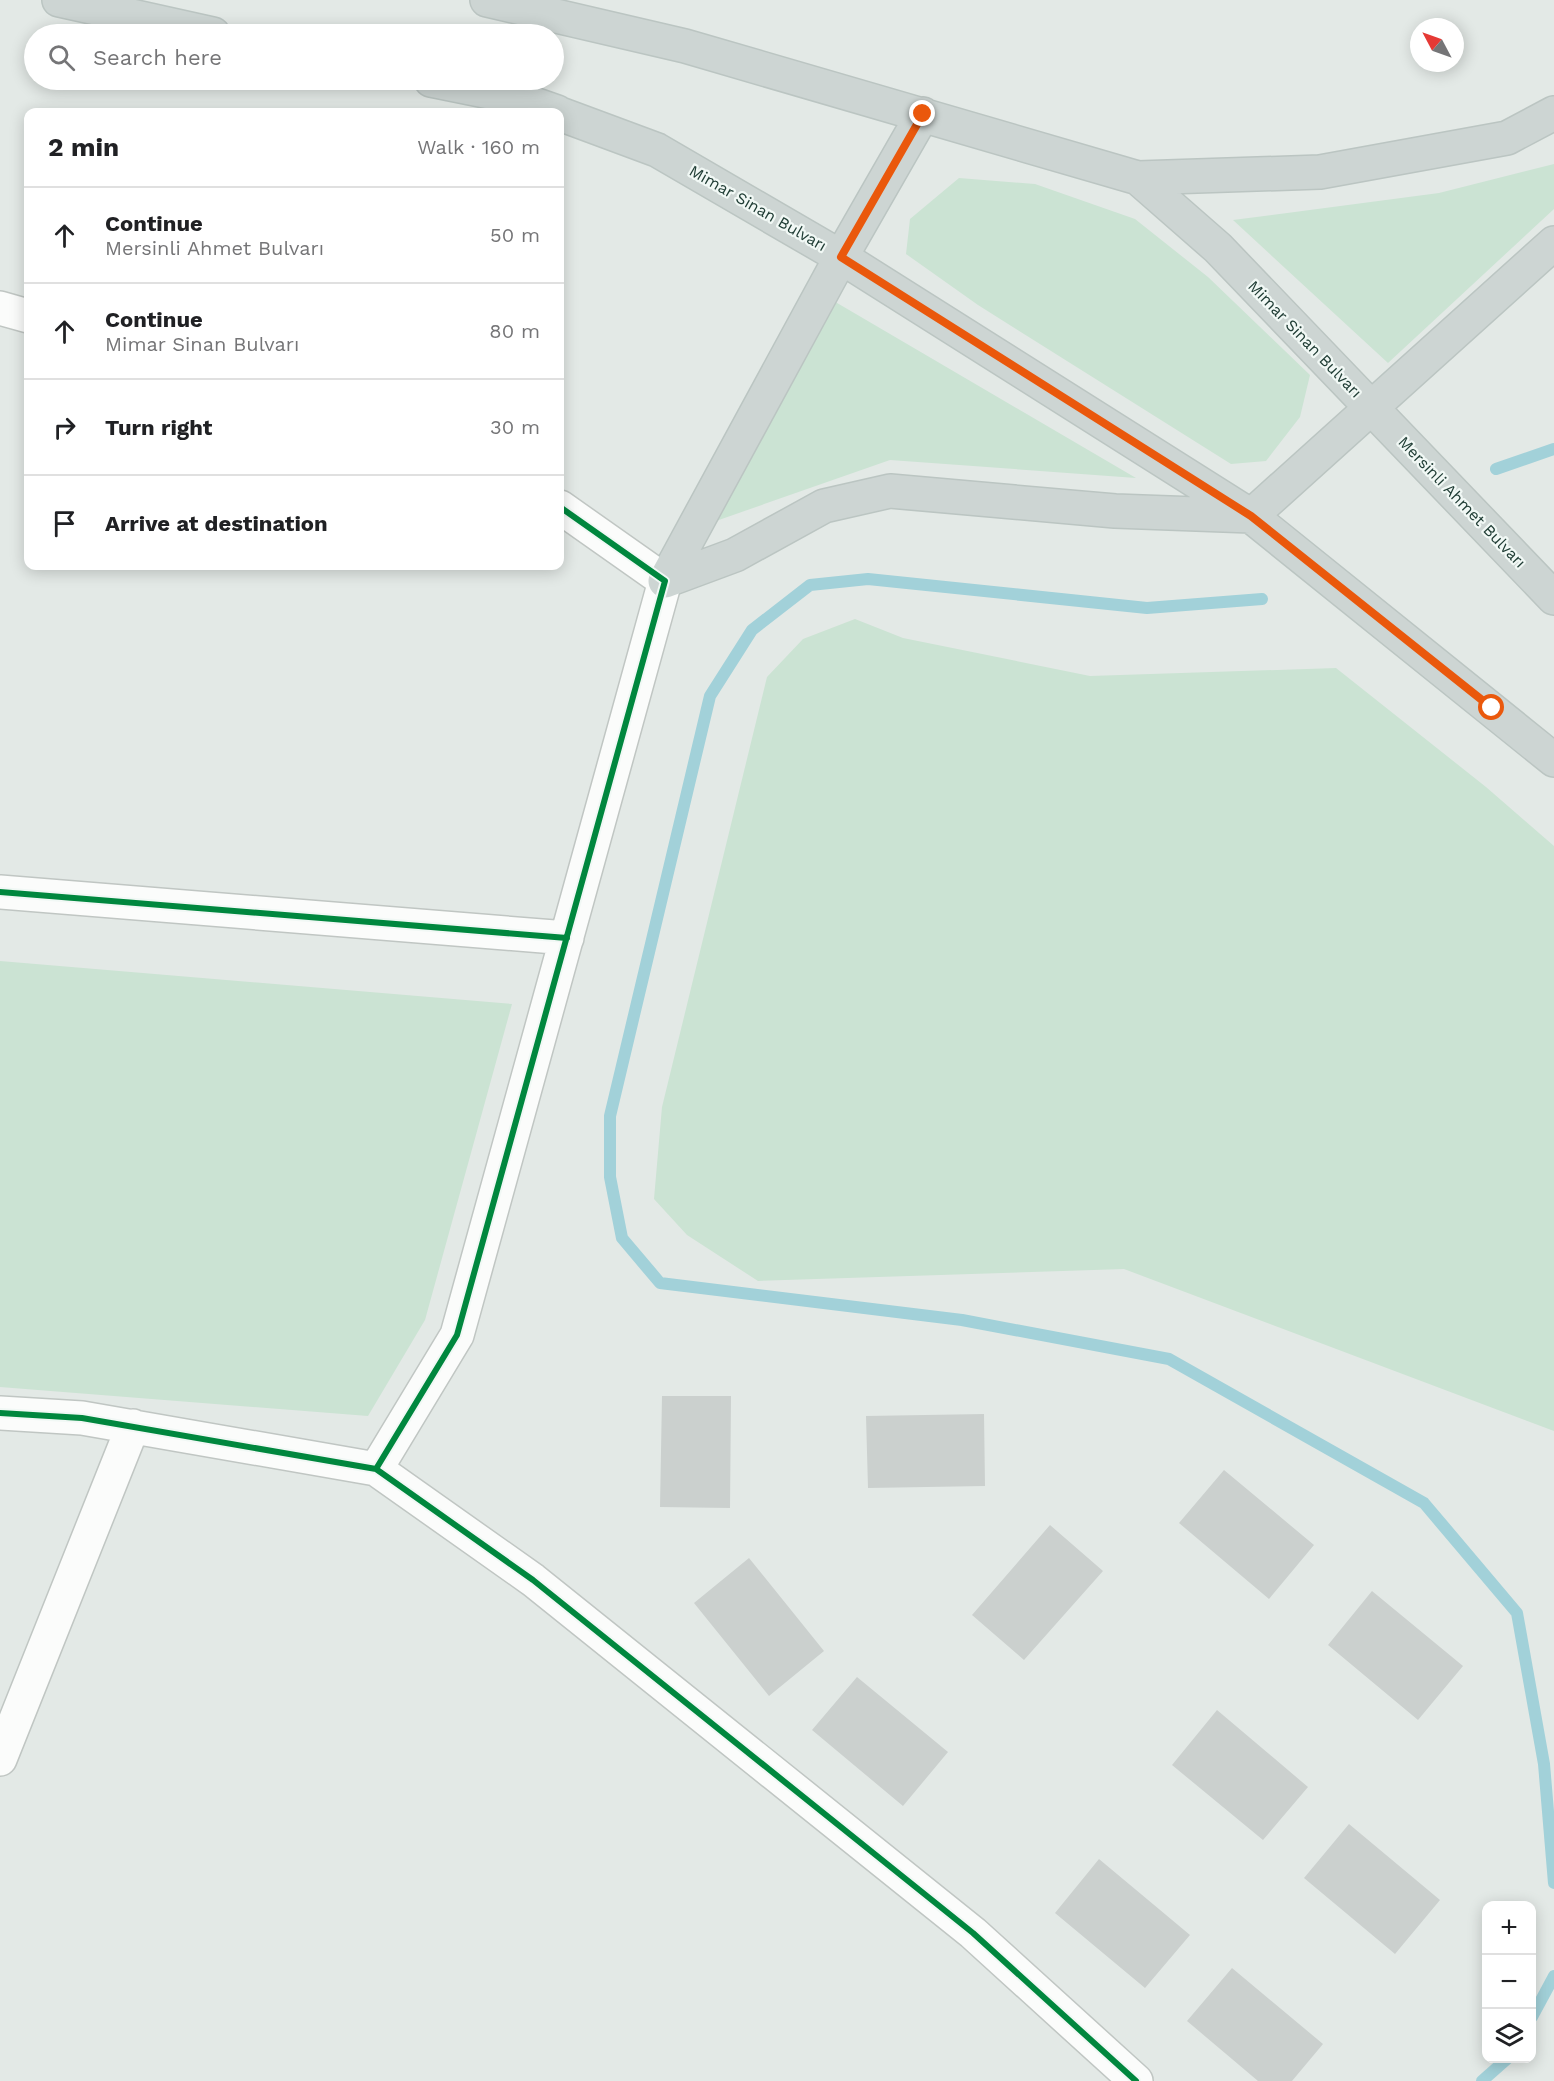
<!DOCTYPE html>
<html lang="en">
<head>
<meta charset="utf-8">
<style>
  :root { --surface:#fff; --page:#f2f2f2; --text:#202124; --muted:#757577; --line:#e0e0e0 }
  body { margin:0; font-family:"Work Sans",sans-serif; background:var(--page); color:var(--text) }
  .controls { position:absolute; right:18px; bottom:18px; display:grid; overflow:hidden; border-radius:12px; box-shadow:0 3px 15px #0003 }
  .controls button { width:54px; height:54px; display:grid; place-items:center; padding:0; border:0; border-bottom:2px solid var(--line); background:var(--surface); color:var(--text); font:30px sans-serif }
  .compass { position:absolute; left:1410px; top:18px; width:54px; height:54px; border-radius:50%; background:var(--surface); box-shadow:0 3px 15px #0003; rotate:311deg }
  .stop { position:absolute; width:18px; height:18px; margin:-14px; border:4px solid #ea580c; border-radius:50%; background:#fff }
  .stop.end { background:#ea580c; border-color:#fff; box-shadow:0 2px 6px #0008 }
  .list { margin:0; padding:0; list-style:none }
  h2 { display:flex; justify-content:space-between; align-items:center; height:78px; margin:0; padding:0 24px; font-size:26px }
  h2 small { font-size:20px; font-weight:400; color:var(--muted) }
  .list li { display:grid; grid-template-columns:39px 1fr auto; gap:18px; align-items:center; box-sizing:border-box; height:96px; padding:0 24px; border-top:2px solid var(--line) }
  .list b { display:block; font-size:22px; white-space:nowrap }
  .list p { margin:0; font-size:20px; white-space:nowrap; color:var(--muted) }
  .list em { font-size:20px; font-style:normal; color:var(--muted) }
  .icon { flex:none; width:33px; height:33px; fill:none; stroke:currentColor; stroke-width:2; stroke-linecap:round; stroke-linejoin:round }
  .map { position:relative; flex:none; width:1554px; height:2081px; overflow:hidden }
  .search { position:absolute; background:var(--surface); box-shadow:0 3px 15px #0003; left:24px; top:24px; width:540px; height:66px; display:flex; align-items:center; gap:15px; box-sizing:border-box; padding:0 21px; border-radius:33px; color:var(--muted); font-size:22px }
  .panel { position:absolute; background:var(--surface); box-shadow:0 3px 15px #0003; left:24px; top:108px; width:540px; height:462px; border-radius:12px }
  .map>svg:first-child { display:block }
  .green { fill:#cbe3d3 }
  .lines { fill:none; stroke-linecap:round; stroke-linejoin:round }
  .stream { stroke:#a2d1d9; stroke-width:12 }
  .building { fill:#cbd0ce }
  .minor-casing { stroke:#c0c6c3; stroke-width:36 }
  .major-casing { stroke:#bbc5c2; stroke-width:36 }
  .minor { stroke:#fbfcfb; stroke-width:33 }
  .major { stroke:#cdd5d3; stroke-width:33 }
  .cycleway-casing { stroke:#f1f8f5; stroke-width:10 }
  .cycleway { stroke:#00873e; stroke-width:6 }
  .route { stroke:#ea580c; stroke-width:8 }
  .labels { text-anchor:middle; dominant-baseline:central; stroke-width:4.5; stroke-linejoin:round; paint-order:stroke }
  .street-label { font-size:16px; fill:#203d35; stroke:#f1f8f5 }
</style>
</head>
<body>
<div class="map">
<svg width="1554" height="2081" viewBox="0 0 1554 2081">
  <rect width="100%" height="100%" fill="#e3e9e6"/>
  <!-- green -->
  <path class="green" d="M1554,164V209L1388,363L1233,220L1439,193Z
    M959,178L1035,184L1135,219L1208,277L1310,375L1300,417L1266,461L1231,464L978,305L906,254L910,219Z
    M832,300L1136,478L890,460L716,521Z
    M855,619L903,638L1090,676L1336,668L1486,787L1554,846V1431L1124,1269L758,1281L687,1235L654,1199L662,1107L767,677L803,639Z
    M0,961L512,1004L425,1320L368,1416L0,1387Z"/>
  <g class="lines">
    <!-- stream -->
    <path class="stream" d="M1496,469L1554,449
      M1262,599L1147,608L868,579L810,585L752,630L710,696L610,1116V1177L622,1238L660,1283L962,1320L1169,1359L1424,1503L1517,1613L1544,1764L1554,1883
      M1532,2017L1554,1976
      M1482,2081L1508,2058"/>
  </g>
  <!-- building -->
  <path class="building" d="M662,1396H731L730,1508L660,1507Z
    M984,1414L985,1486L868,1488L866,1416Z
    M1224,1470L1314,1545L1269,1599L1179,1523Z
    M1050,1525L1103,1571L1024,1660L972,1615Z
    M749,1558L824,1651L769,1696L694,1603Z
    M1372,1591L1463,1666L1418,1720L1328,1645Z
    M857,1677L948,1752L903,1806L812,1730Z
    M1217,1710L1308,1787L1263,1840L1172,1765Z
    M1349,1824L1440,1900L1395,1954L1304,1878Z
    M1099,1859L1190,1935L1145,1988L1055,1913Z
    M1232,1968L1323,2044L1292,2081H1258L1187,2021Z"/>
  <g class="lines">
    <!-- minor casing -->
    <g class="minor-casing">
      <path id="minor" d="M0,308L28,316
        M0,892L567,938
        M0,1413L82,1418L376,1469L533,1580L973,1933L1136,2081
        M376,1469L457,1335L665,581L560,507
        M0,1759L133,1426"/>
    </g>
    <!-- major casing -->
    <g class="major-casing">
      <path id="major" d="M59,0L213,34
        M487,0L685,46L1138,178L1218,248L1554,598
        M431,80L514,97L557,112
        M560,114L657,150L841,257L1251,516L1554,760
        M1138,178L1320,172L1507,138L1554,113
        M665,581L735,555L824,506L890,491L1115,511L1251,516L1554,243
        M665,581L841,257L923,114"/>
    </g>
    <!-- minor -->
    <use href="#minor" class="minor"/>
    <!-- major -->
    <use href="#major" class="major"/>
    <!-- cycleway casing -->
    <g class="cycleway-casing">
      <path id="cycleway" d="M0,892L567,938
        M0,1413L82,1418L376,1469L533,1580L973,1933L1136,2081
        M376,1469L457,1335L665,581L560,507"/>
    </g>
    <!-- cycleway -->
    <use href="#cycleway" class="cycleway"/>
  </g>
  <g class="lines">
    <!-- route -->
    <path class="route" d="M923,114L841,257L1251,516L1492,708"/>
  </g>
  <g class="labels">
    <!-- street labels -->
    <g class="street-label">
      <text transform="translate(758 208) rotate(30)">Mimar Sinan Bulvarı</text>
      <text transform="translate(1305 339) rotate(46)">Mimar Sinan Bulvarı</text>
      <text transform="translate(1462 502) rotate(46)">Mersinli Ahmet Bulvarı</text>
    </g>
  </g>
</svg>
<div class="controls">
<button>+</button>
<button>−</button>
<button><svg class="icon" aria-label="layers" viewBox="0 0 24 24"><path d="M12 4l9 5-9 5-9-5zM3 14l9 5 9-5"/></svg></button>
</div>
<svg class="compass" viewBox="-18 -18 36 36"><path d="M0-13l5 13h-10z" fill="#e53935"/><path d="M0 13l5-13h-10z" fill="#757577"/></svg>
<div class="stop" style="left:1492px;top:708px"></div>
<div class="stop end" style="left:923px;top:114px"></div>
<div class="search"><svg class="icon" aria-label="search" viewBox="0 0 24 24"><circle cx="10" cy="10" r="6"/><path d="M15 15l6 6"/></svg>Search here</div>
<section class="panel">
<h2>2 min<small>Walk · 160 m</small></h2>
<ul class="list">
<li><svg class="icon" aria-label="ahead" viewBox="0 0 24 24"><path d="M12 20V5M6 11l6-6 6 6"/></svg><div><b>Continue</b><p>Mersinli Ahmet Bulvarı</p></div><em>50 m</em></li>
<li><svg class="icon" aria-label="ahead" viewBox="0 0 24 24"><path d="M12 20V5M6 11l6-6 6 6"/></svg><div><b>Continue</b><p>Mimar Sinan Bulvarı</p></div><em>80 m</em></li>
<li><svg class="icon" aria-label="right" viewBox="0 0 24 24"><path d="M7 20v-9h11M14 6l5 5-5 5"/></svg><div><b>Turn right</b></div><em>30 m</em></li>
<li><svg class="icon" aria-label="arrive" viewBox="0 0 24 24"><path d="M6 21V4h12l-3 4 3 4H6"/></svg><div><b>Arrive at destination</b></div></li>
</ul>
</section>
</div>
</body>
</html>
